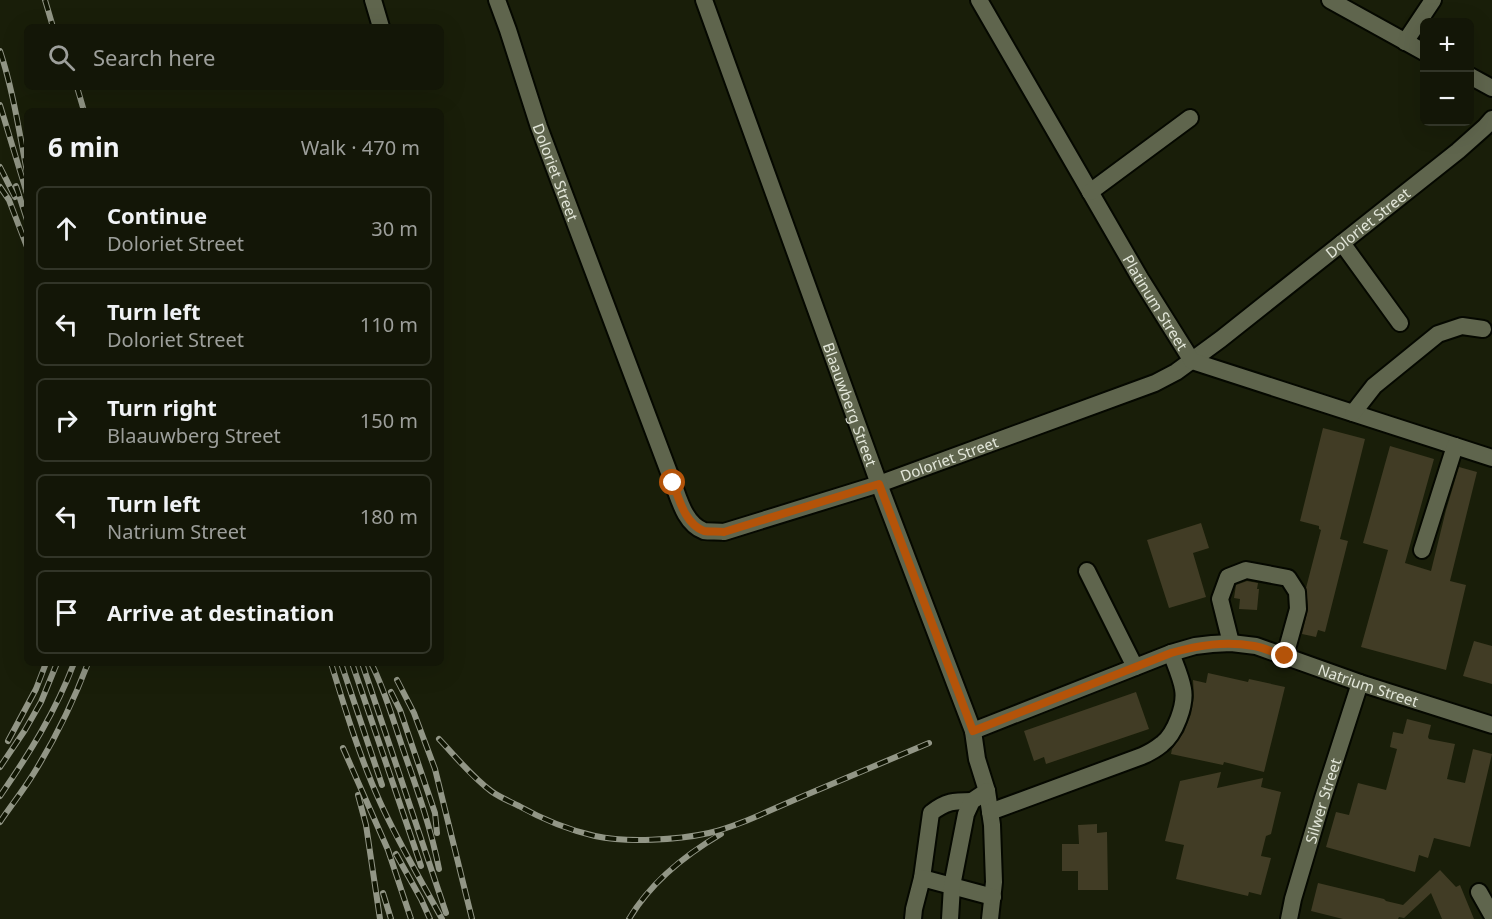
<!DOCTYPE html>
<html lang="en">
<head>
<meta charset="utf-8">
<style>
  :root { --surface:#131607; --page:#202315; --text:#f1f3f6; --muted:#9d9f9b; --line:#323528 }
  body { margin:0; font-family:"Noto Sans",sans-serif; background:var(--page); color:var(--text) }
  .controls { position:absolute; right:18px; top:18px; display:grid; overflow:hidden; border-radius:9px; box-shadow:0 6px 24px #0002 }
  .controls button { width:54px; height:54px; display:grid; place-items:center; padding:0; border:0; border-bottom:2px solid var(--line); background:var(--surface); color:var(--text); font:30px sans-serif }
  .stop { position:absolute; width:18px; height:18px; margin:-14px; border:4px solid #b45309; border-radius:50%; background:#fff }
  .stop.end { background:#b45309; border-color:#fff; box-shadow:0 2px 6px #0008 }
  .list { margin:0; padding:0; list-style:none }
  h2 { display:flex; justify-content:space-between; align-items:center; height:78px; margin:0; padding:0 24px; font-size:26px }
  h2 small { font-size:20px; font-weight:400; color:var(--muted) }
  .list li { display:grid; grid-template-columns:39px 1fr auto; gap:18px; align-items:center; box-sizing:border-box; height:84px; margin:0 12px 12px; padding:0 12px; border:2px solid var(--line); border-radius:9px }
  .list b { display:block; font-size:22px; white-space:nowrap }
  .list p { margin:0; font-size:20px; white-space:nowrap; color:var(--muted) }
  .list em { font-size:20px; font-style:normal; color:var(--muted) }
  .icon { flex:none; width:33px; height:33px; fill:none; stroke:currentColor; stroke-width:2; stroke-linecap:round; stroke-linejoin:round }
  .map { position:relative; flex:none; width:1492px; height:919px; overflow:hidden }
  .search { position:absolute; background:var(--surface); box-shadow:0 6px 24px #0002; left:24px; top:24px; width:420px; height:66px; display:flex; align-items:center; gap:15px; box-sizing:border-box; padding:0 21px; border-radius:9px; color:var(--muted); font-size:22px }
  .panel { position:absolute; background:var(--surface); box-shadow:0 6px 24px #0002; left:24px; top:108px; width:420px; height:558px; border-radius:9px }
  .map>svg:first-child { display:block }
  .building { fill:#413c25 }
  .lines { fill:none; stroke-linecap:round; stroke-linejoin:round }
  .minor-casing { stroke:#050800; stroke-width:20 }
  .minor { stroke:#5f654d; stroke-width:16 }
  .rail-casing { stroke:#929686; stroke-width:6 }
  .rail { stroke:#101502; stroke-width:4; stroke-dasharray:11; stroke-linecap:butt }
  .route { stroke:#b45309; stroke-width:8 }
  .labels { text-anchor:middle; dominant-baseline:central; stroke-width:4.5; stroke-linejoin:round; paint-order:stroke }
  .street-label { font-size:15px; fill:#e3e7da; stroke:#101502 }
</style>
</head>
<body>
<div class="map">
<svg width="1492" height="919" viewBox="0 0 1492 919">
  <rect width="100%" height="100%" fill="#191e09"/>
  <!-- building -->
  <path class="building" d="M1323,428L1365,439L1340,539L1348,541L1325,632L1318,630L1316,637L1302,634L1308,609L1306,588L1321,530L1319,529V526L1300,521Z
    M1390,446L1434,459L1405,563L1431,571L1446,510L1459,467L1477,472L1450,581L1466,585L1446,670L1361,647L1388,550L1363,543Z
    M1201,523L1209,548L1193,553L1206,597L1169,608L1147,540Z
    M1247,581L1258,583L1257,589H1259L1257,610L1239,609L1240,599L1234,598L1236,585Z
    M1474,641L1492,646V684L1463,676Z
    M1208,673L1248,682L1249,679L1285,687L1264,772L1224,762L1223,765L1171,754L1172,749L1184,732L1191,714L1194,697L1193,680L1206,683Z
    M1136,692L1149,729L1046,764L1044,757L1034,761L1024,731Z
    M1407,719L1431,725L1428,737L1429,739L1455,744L1447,779L1465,783L1473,749L1492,754L1470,847L1434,838L1428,858L1419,855L1415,872L1326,847L1336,812L1349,815L1358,783L1386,790L1397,749L1390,747L1393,732L1403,734Z
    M1221,772L1217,788L1263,778L1261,787L1281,792L1271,834L1266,836L1261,856L1271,858L1261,895L1249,892L1248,896L1176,879L1184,845L1165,841L1180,781Z
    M1097,824V833L1107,832L1108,890H1078V871H1062V844H1079L1078,825Z
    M1440,870L1456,887L1460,885L1474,919H1442L1431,893L1404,918L1399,917L1398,919H1343L1311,911L1318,883L1384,899L1386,901L1403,905Z"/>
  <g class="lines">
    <!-- minor casing -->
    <g class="minor-casing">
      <g id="minor">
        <path d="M373,0L381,27"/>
        <path id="s1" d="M497,0L508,30L539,127L673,483C679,499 685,524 704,531C710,532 718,531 724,532L879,484L1155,383L1176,372L1221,339L1458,151L1485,127L1492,119"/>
        <path id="s2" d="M704,0L879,484L973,731L977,759L987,791L992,825L994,882L990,919"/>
        <path id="s3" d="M979,0L1140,278L1192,361L1492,458"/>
        <path d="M1330,0L1424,52"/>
        <path d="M1405,42L1433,0"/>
        <path d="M1470,76L1492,88"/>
        <path d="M1090,192L1190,118"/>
        <path d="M1342,243L1400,323"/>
        <path d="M1353,413L1374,386L1438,334L1462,326L1483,329"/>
        <path d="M1422,550L1455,446"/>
        <path d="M1087,571L1135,667"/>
        <path d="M1231,643L1220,599L1228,577L1246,570L1288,578L1297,592L1298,609L1285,656"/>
        <path id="s4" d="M973,731L1171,653L1195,646L1212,644L1231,643L1256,646L1360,683L1492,725"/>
        <path d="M990,812L1142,756C1149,753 1156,749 1162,744C1175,734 1186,705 1183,689C1181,677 1175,664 1171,653"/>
        <path d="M922,878L931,813C946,801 954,801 972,801"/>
        <path d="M1479,892L1492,915"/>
        <path d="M913,919L914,909L922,878L993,897"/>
        <path d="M950,919L952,886L966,814L972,801L987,791"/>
        <path id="s5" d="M1289,919L1293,899L1323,798L1360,683"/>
      </g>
    </g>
    <!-- minor -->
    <use href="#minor" class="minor"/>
    <!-- rail casing -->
    <g class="rail-casing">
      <path id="rail" d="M45,0L53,27
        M0,51C13,90 19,131 27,172
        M77,87L84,111
        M0,105L27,194
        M0,167L15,197
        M16,186L27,220
        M0,187L9,200L27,247
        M331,663C345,709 360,758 380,802C398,842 421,880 442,919
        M341,663L382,785
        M352,663L421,866
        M362,663L446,913
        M371,663C385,690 393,720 403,749C417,789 431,828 439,869
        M397,680L414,713L435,769L472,919
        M391,692L400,710L435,813L437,833
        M439,739C456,757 471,776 491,791C499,797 509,801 519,806C542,819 569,830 595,836C627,843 677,840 709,833C738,826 766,812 794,800C839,781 884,762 929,743
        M8,741L36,689L46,663
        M343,748L388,850L411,919
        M0,767L25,730L41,702L57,663
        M358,795L366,825L380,919
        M0,796C29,754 56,711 74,663
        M0,822C12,804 26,787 37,768C57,735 74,700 88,663
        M396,854L421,899L430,919
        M383,893L391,919
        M629,919C651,882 685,855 721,834"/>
    </g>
    <!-- rail -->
    <use href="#rail" class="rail"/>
  </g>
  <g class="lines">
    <!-- route -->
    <path class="route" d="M673,483C679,499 685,524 704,531C710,532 718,531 724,532L879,484L973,731L1171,653C1199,645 1225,641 1254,646C1265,648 1275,653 1285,656"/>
  </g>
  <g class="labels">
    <!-- street labels -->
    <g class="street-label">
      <text stroke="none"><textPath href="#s1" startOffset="182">Doloriet Street</textPath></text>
      <text stroke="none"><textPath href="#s1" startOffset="1316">Doloriet Street</textPath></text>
      <text stroke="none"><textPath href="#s3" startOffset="350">Platinum Street</textPath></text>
      <text stroke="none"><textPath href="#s2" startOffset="430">Blaauwberg Street</textPath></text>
      <text stroke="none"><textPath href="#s1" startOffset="830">Doloriet Street</textPath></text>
      <text stroke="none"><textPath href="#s4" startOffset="418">Natrium Street</textPath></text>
      <text stroke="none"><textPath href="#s5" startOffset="123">Silwer Street</textPath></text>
    </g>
  </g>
</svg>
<div class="controls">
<button>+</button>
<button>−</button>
</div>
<div class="stop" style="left:673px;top:483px"></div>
<div class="stop end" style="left:1285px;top:656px"></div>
<div class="search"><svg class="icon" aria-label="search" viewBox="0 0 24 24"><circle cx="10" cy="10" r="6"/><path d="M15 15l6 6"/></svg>Search here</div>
<section class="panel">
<h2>6 min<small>Walk · 470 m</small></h2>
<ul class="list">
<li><svg class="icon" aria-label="ahead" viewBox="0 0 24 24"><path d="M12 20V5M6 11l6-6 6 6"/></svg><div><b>Continue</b><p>Doloriet Street</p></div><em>30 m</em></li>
<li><svg class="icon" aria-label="left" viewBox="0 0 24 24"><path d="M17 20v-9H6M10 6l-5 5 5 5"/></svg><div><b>Turn left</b><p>Doloriet Street</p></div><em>110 m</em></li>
<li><svg class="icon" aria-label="right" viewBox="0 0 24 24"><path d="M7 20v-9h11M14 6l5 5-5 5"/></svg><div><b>Turn right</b><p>Blaauwberg Street</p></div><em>150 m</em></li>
<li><svg class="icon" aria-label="left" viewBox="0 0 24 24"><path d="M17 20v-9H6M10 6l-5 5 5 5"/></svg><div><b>Turn left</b><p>Natrium Street</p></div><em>180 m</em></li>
<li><svg class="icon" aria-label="arrive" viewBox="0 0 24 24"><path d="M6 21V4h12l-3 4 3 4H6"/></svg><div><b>Arrive at destination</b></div></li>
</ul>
</section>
</div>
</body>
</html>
